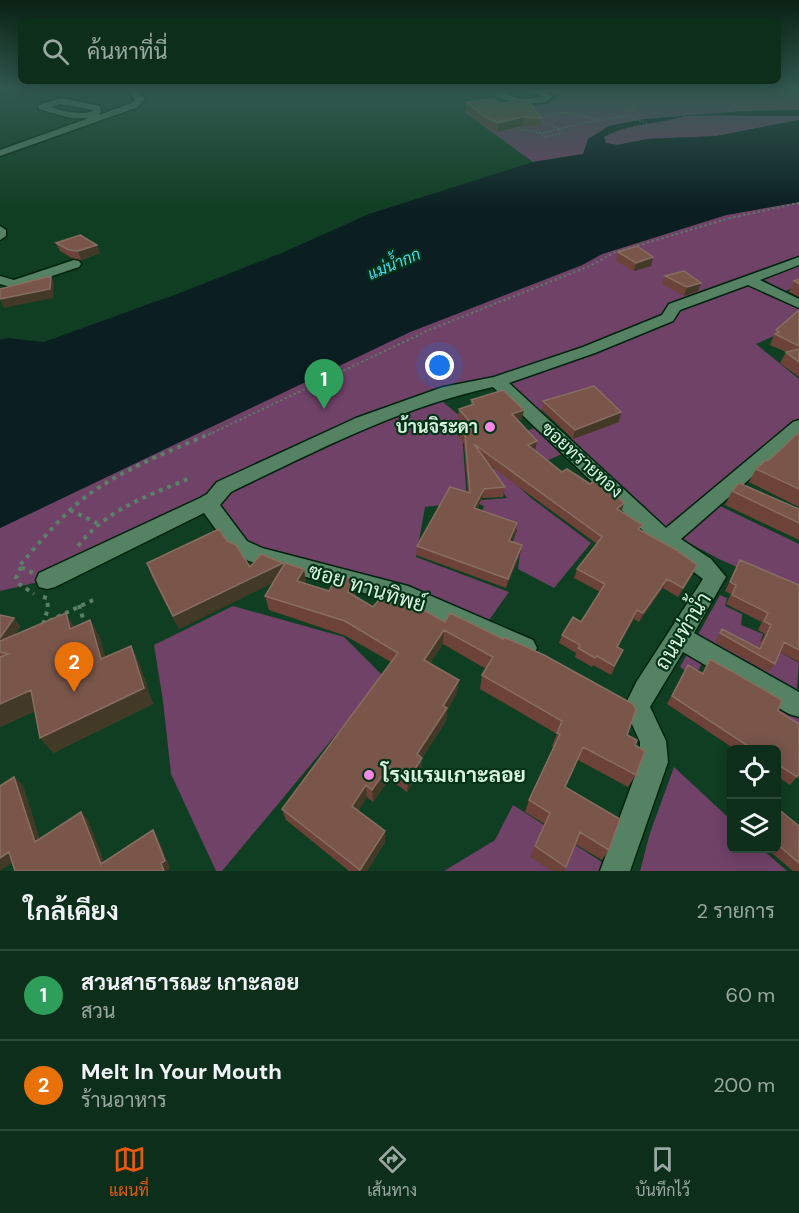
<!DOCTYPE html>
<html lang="th">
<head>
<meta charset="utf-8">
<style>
  :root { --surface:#0c2e1a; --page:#153623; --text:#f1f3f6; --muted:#9aa8a2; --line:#2c4a39; --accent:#ea580c }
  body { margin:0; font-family:"DM Sans",Sarabun,sans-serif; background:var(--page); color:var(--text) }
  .controls { position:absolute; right:18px; bottom:18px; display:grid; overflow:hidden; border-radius:9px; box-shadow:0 3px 15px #0003 }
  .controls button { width:54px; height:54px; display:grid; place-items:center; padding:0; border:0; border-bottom:2px solid var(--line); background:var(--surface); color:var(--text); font:30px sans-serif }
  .you { position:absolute; left:440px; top:366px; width:21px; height:21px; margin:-15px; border:4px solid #fff; border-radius:50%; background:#1a73e8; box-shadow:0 0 0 9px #1a73e833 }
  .badge { display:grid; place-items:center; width:39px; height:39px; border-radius:50%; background:var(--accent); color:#fff; font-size:20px; font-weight:700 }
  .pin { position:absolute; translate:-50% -50px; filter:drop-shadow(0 2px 3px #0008) }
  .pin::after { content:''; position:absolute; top:32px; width:21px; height:18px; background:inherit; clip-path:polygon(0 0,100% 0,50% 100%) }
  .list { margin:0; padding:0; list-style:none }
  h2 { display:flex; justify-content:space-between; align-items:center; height:78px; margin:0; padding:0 24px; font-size:26px }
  h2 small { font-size:20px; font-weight:400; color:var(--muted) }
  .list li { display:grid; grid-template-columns:39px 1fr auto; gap:18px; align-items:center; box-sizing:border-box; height:90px; padding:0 24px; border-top:2px solid var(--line) }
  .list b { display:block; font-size:22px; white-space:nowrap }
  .list p { margin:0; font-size:20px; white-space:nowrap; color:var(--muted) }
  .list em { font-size:20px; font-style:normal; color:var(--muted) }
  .icon { flex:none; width:33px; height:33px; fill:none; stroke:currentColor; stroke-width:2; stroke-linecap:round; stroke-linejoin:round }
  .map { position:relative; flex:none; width:799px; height:871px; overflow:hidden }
  .search { position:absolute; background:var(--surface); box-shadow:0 3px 15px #0003; left:18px; right:18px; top:18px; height:66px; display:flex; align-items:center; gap:15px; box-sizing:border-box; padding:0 21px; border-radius:9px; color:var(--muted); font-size:22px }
  .sheet { height:258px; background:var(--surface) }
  nav { display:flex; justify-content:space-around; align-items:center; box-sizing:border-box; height:84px; border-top:2px solid var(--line); background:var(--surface); font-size:16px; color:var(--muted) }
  nav a { display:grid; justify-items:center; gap:3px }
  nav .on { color:var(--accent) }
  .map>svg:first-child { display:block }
  .green { fill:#704268; fill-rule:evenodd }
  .water { fill:#0b1e22 }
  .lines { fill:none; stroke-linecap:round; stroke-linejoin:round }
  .minor-casing { stroke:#01230e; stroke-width:3 }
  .path-far3 { stroke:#5a8068; stroke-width:1.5; stroke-dasharray:1.5 2; stroke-linecap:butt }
  .path-far2 { stroke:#5a8068; stroke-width:2; stroke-dasharray:2 3; stroke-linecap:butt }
  .path-far1 { stroke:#5a8068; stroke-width:4; stroke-dasharray:4 5; stroke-linecap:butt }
  .path { stroke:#5a8068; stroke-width:4.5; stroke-dasharray:4.5 7; stroke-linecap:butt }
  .minor { fill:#558262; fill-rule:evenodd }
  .wall { fill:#6d4238 }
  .shaded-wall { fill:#433927 }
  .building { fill:#79554a; stroke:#886e61; stroke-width:1.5 }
  .poi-dot { fill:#f987e8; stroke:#033418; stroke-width:2 }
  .labels { text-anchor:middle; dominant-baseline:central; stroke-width:4.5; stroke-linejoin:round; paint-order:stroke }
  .far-water-label { font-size:16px; font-style:italic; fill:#46d9f4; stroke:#033418 }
  .poi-label { font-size:18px; font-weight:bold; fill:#daf2df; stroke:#033418; text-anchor:end }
  .street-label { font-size:18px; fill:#daf2df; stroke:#033418 }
  .near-street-label { font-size:21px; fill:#daf2df; stroke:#033418 }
  .near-poi-label { font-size:21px; font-weight:bold; fill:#daf2df; stroke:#033418; text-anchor:start }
</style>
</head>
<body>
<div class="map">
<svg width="799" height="871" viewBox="0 0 799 871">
  <rect width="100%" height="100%" fill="#103e22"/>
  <!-- green -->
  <path class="green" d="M543,89H799V110L744,111L645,119L609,126L584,154L533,162L464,112L512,104L520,109L553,102L558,98Z
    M687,115L799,116V120L717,136L648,139L617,145L606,143L603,137C618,129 637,123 654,121C666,119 676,119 687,115Z
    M799,202V284L782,293L761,277L751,281L799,308V325L756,344L799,379V426L666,540L496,381L436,396L461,417L467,502L425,507L416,557L509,592L487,623L484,619L409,592L257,555L207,503L47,580L0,591V528L410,332L582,265L602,254L726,215ZM591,395L587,433L570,439L541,410Z
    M537,427L564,453L540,464L500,441Z
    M498,468L531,498L591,543L554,588L518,569L520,553L510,549L517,530L480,517L484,506L472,501L507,498L488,470Z
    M716,504L799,544V595L719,559L678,537Z
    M720,595L727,598L725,606L742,614L741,625L763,634L761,641L799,663L797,688L799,690V732L777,719L782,699L705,657L695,677L680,667Z
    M233,606L344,637L384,677L222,871H216L171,774L163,701L154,645Z
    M674,767L731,820L732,848L762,849L787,871H640L650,833Z
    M513,805L608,866L606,871H444L495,840Z"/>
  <!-- water -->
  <path class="water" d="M799,110V116L687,115C660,125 630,122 604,137L606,143L617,145L648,139L717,136L799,120V202L726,215L602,254L582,265L410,332L0,528V340L7,338L44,342L185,291L284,252L369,214L533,162L583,154L588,139L609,126L645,119L744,111Z"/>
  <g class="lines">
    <!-- minor casing -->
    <g class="minor-casing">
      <path id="minor" d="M124,89H133L143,97L144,99L138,107L0,156V150L89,118H70L39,109V105L61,98L100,106L101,112L99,115L132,103L135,99ZM61,104L93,110V111C79,116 64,111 51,107Z
        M497,89H515L503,93L522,100L543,97L528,89H539L552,96L547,102L517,104L495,96Z
        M0,226L6,230V236L0,240Z
        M799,257V265L760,280L799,299V308L748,285L680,310L673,321L595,353L509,383L666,528L793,422L799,420V436L681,539L711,559L726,577L694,633L799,692V717L789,714L683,652L650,707L666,741L668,762L630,871H600L640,762V742L624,707L637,681L703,579L659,546L493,387C400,407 316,451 231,492L220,505L247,541L262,548L408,586L533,640L537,648L533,656L525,659L517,656L403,604L249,561L233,553L204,513L55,587L47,589L39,587L36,580L39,573L200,498L207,494L217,482L356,418L443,387L494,377L583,347L662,315L669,304Z
        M74,260L79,261L81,264L79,267L19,287L14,288L0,284V276L14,280Z"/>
    </g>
    <!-- path-far3 -->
    <path class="path-far3" d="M626,116L650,125
      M560,129L537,119L564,112L599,120
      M522,130L543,133L584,123L626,116L629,110L635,108L632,105
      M539,133L545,137L563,133"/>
    <!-- path-far2 -->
    <path class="path-far2" d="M208,435L429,330L590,266L613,253L730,218L799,203"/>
    <!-- path-far1 -->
    <path class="path-far1" d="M70,510L97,523
      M78,546C106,510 147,496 188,479
      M21,567L16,578L18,583L34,594
      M33,573L19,566C42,540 68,507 98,488C133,465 173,450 211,433
      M43,597L47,598L48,608L43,625
      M79,605L85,625
      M49,621L93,600"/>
    <!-- path -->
    <path class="path" d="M85,623L86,627
      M43,626L44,623"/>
    <!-- minor -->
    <use href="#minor" class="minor"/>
  </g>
  <!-- wall -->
  <path class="wall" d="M560,89H592L571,93Z
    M466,102L500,104L541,118L540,127L522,126L497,132L483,125L466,111Z
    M56,243L100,253L81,260L72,258L60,251Z
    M618,252L653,257L651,266L634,271L616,261Z
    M665,276L701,283L698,291L684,296L662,284Z
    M799,279V297L789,292L794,281Z
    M799,310V377L780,363L786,352L770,345L776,330Z
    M471,400L522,419L518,420L537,441L535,450L562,472L621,511L641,530L693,574L678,597L663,588L639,622L634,619L618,647L623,650L611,675L593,665L592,667L575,657L576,653L559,643L562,635L581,622L600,592L574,578L577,569L597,544L489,465L505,487L503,497L482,498L477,509L516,532L511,541L522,545L520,554L506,588L416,555L417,546L468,493L464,444L457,435L458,426L463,424L458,418L459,409L471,405Z
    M543,401L621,412L619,422L573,439L542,410Z
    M799,432V507L749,482L756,469L768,461Z
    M732,491L799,509V540L725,505Z
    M227,541L250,567L283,563V566L304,569L306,584L329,591L355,594L354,596L373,607L387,590L627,735L635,745L636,775L628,787L578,760L565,787L609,850L602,860L575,844L564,871H552L530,857L545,824L525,812L529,800L554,747L552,746L557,734L480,689L482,675L486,669L443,644L430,663L457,693L447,711L446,721L422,758L421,770L407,792L389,779L373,802L367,797L358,811L385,831V842L367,871H349L286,820L282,809L391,662L346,636L269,610L265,596L273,582L179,629L152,577L147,563Z
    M740,560L799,585V662L780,652L775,664L768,672L715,642L722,629L758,648L765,634L758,630L762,622L726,604L731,594L725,591Z
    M0,615L14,618L20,627L14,635L74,627L90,620L100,638L105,657L131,646L139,663L153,704L53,753L35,711L0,727Z
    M710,659L778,711L797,777L790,785L777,776V750H736L667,704L688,665L702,673Z
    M777,808L799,826V871H793L767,849H777Z"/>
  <!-- shaded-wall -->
  <path class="shaded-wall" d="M572,89H592L571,93Z
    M523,117L522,126L497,132L498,123Z
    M97,245L100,253L81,260L78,251Z
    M653,257L651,266L634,271L636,263Z
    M51,276L54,284L53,298L4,308L0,299Z
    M701,283L698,291L684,296L687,287Z
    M524,410L522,419L511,423L512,414Z
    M621,412L619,422L573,439L575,430Z
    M537,441L535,450L526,454L528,445Z
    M484,489L482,498L473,517L474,508Z
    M624,503L621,513L617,509Z
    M517,523L516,532L508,550L509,541Z
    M522,545L520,554L506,588L508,579Z
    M283,563L285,577L179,629L173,616Z
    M697,565L693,574L678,597L683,588Z
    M304,569L306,583L300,596L297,581Z
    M354,579L355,594L349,607L348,592Z
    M667,579L663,588L639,622L643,613Z
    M637,610L634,619L613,655L617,647Z
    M66,613L77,631L70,629Z
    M14,618L20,627L2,653L0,652V638Z
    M90,620L100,638L111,676L101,659Z
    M444,630L443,644L423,674L424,660Z
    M131,646L139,663L153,704L53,753L40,738Z
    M459,680L457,693L447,711L446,721L422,758L421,770L407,792L408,780L417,754L443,706Z
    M31,690L43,707L0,727V704Z
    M388,767L389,779L373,802L372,790Z
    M14,777L23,785L43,849L35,842Z
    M366,785L367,797L353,818L352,806Z
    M81,812L88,820L108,871L101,864Z
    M153,830L158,838L170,868L167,871H164Z
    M385,831V842L367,871H360Z
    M9,852L18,859L0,871V858Z"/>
  <!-- building -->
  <path class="building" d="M494,99L500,104L527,99L541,118L523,117L498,123L484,116L466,102Z
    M80,235L97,245L78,251L69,250L56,243Z
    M637,246L653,257L636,263L618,252Z
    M684,271L701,283L687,287L665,276Z
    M51,276L50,289L0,299V289Z
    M799,279V284L794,281Z
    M799,310V346L775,334L779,332L776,330Z
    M799,349V362L786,352Z
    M594,386L621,412L575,430L543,401Z
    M503,390L524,410L512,414L537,441L528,445L562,472L567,469L590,484L597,478L624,503L617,509L643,525L638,529L678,551L697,565L683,588L667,579L643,613L637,610L617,647L623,650L614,666L597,656L595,658L578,648L580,645L562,635L573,617L581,622L605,584L577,569L602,537L474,444L505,487L484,489L474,508L517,523L509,541L522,545L508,579L417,546L450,487L470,493L465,435L458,426L470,422L459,409L474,404L471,400Z
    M799,432V489L756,469L766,460L768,461Z
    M739,483L799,509V523L732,491Z
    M219,529L227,541L236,545L250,567L261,554L283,563L173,616L147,563Z
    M740,560L799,585V650L784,642L775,664L720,633L722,629L760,649L771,625L764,621L768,613L732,595L736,585L730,582Z
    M285,563L304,569L297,581L329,591L337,575L354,579L348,592L373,607L387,590L445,622L450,613L503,639L504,637L544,655L633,704L636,710L627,735L637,740L635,745L645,751L636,775L583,747L565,787L620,819L609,850L580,832L566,867L535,846L550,813L529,800L560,734L557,733L562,721L482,675L493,657L444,630L424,660L459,680L443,706L447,708L417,754L422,758L408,780L388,767L372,790L366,785L352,806L385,831L360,870L282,809L398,653L345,621L265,596Z
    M66,613L70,629L90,620L101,659L131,646L144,688L40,738L31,690L0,704V657L8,654L0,652V641Z
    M0,615L14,618L0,638Z
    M710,659L782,700L778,711L799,724V773L797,777L777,764V750H754L672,696L688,665L703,674Z
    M14,777L35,842L81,812L101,864L153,830L165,861L161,863L164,871H15L9,852L0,858V786Z
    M777,808L799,826V863L777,844Z"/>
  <!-- sky -->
  <linearGradient id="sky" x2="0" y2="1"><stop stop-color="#092213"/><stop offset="0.42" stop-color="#31584f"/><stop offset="1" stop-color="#31584f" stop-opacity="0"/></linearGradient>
  <rect width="799" height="211" fill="url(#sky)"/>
  <!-- markers -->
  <g class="poi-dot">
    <circle cx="490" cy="427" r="6"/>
    <circle cx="369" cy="775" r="6"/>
  </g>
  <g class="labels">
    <!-- far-water labels -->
    <g class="far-water-label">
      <text transform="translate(394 264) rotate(-23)">แม่น้ำกก</text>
    </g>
    <!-- poi labels -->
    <g class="poi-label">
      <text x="478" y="427">บ้านจิระดา</text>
    </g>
    <!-- street labels -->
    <g class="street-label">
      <text transform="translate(582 460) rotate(42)">ซอยทรายทอง</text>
    </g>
    <!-- near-street labels -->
    <g class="near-street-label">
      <text transform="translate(367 588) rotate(17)">ซอย ทานทิพย์</text>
      <text transform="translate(683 631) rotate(-58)">ถนนท่าน้ำ</text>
    </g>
    <!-- near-poi labels -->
    <g class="near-poi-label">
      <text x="381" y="775">โรงแรมเกาะลอย</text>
    </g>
  </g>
</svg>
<div class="controls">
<button><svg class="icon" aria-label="locate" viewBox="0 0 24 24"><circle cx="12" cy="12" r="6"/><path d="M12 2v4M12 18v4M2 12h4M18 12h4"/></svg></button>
<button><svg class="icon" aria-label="layers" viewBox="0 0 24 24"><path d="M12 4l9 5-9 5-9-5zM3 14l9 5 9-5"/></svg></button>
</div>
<div class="you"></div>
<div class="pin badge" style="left:324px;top:409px;background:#2e9e5b">1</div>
<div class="pin badge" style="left:74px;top:692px;background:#e8710a">2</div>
<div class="search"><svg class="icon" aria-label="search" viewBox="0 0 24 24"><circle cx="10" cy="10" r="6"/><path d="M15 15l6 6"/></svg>ค้นหาที่นี่</div>
</div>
<section class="sheet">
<h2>ใกล้เคียง<small>2 รายการ</small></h2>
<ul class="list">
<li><span class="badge" style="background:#2e9e5b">1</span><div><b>สวนสาธารณะ เกาะลอย</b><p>สวน</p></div><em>60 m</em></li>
<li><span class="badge" style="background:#e8710a">2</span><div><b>Melt In Your Mouth</b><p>ร้านอาหาร</p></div><em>200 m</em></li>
</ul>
</section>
<nav>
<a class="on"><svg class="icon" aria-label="map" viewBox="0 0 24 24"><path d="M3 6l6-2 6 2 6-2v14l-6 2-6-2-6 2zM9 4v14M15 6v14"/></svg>แผนที่</a>
<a><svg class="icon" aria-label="directions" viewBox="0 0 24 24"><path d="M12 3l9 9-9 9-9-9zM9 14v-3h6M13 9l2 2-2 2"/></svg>เส้นทาง</a>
<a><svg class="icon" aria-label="saved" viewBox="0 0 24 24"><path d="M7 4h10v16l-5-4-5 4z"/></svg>บันทึกไว้</a>
</nav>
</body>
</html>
